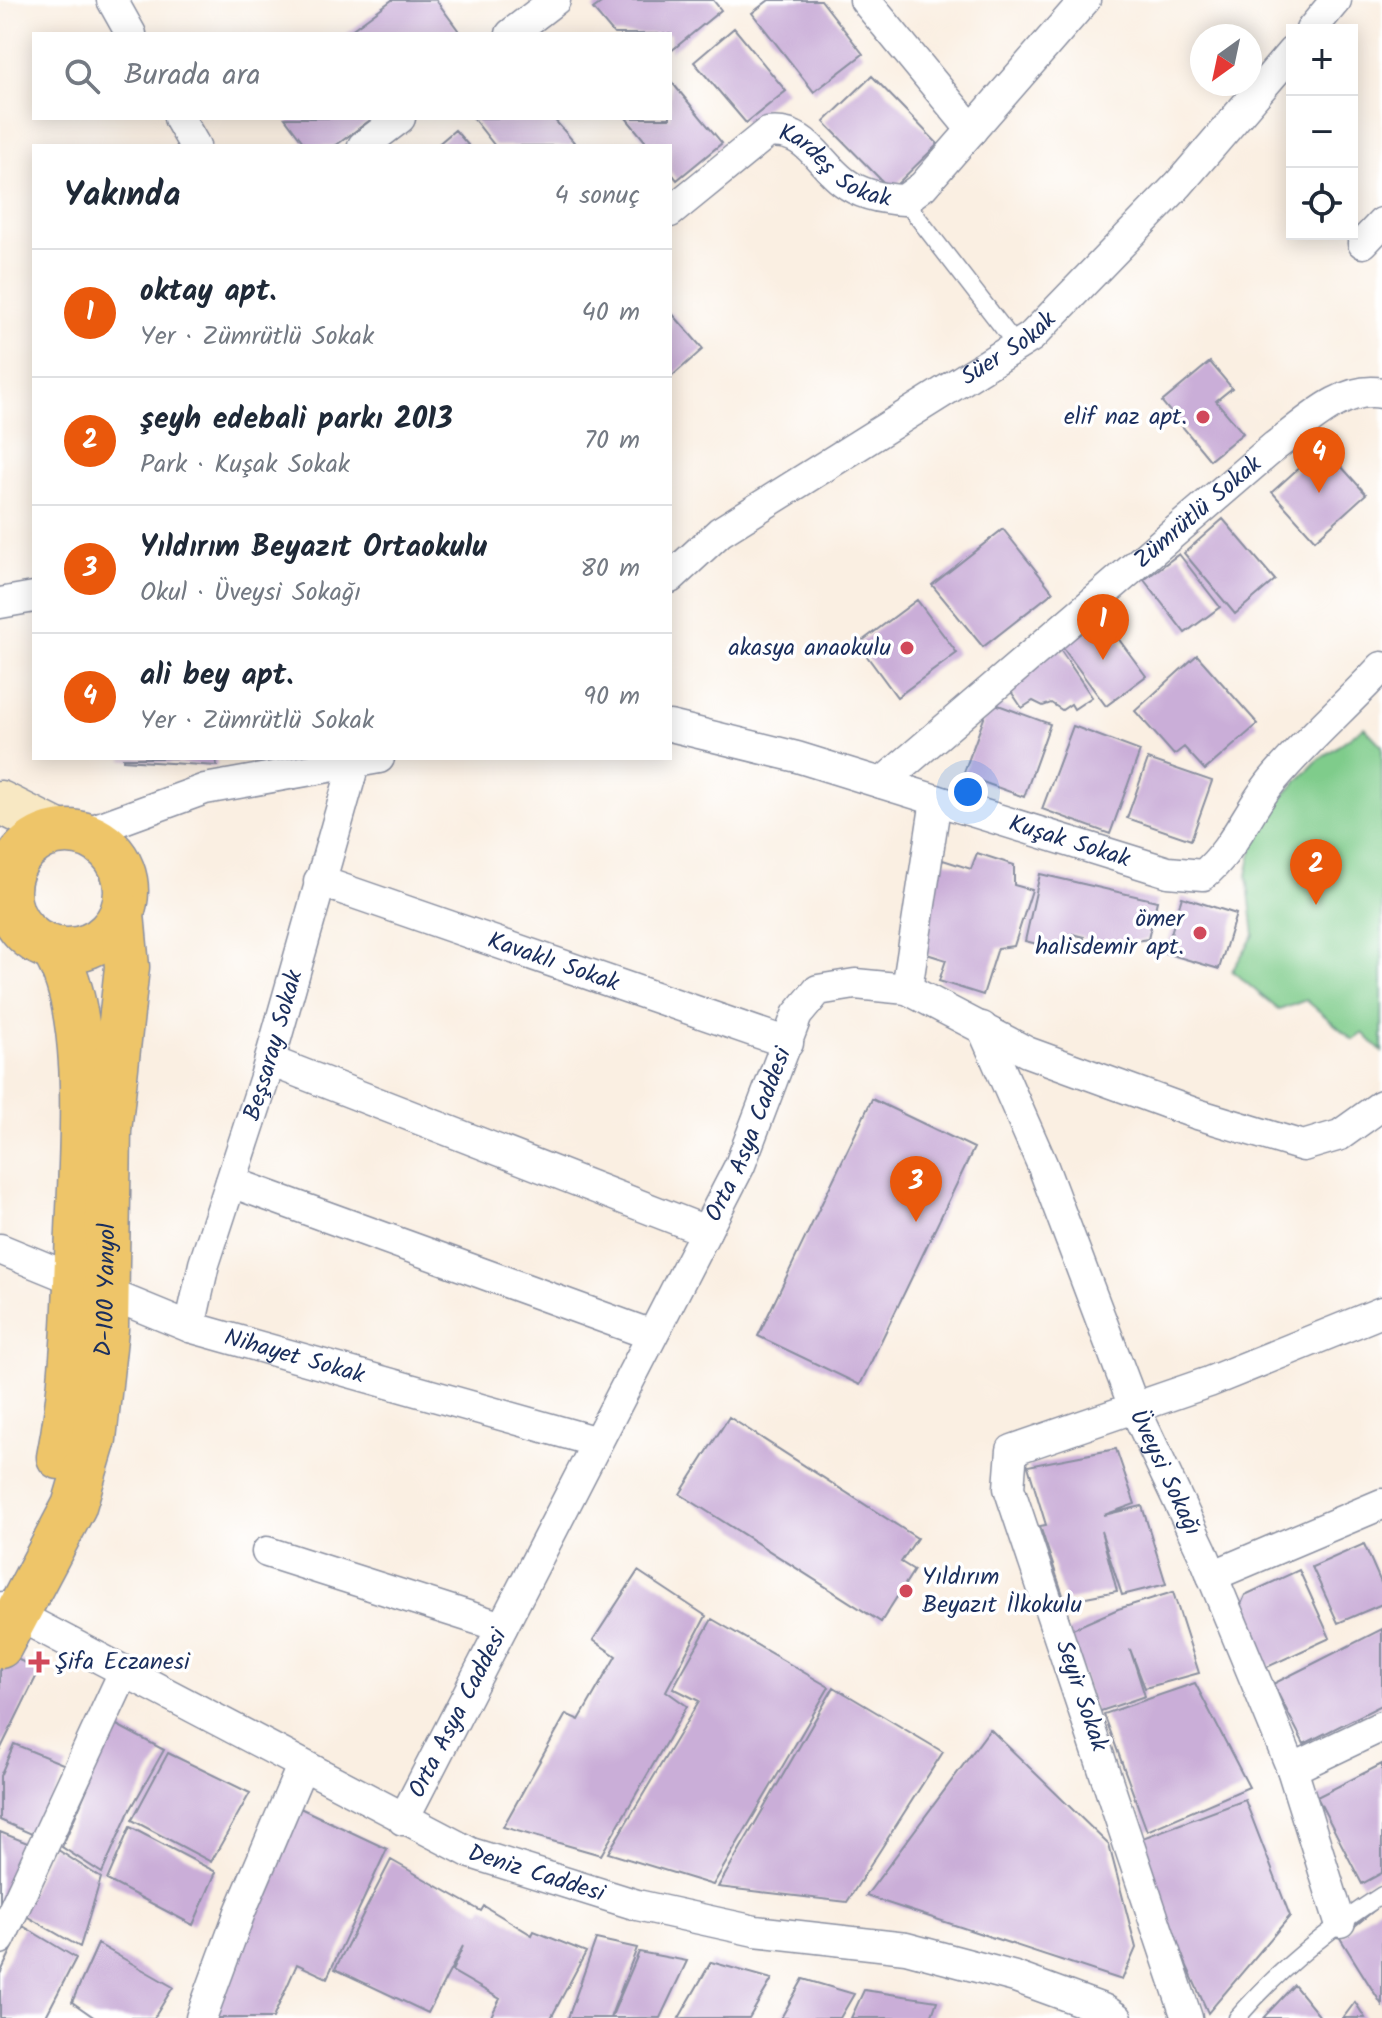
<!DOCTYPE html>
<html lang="tr">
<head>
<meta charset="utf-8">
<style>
  :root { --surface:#fff; --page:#f6f6f7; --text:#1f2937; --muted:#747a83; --line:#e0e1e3; --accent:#ea580c }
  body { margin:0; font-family:Kalam,sans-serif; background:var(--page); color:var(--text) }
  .controls { position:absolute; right:24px; top:24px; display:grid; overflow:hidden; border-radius:0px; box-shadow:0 4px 20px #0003 }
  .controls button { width:72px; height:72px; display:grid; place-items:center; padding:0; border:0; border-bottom:2px solid var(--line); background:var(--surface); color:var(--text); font:40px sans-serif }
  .compass { position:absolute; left:1190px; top:24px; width:72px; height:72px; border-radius:50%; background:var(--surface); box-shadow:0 4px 20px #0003; rotate:213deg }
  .you { position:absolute; left:968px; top:792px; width:28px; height:28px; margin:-20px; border:6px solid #fff; border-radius:50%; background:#1a73e8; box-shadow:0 0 0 12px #1a73e833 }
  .badge { display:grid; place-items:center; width:52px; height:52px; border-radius:50%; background:var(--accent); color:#fff; font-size:26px; font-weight:700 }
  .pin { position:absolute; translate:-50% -66px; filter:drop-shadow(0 2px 4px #0008) }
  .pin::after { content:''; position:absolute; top:42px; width:28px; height:24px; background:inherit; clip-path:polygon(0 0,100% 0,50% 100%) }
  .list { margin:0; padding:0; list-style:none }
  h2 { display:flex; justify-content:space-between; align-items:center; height:104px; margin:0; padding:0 32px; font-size:34px }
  h2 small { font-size:26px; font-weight:400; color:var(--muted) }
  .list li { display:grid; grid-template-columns:52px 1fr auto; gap:24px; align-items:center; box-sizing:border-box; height:128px; padding:0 32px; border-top:2px solid var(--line) }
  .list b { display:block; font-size:30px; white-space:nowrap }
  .list p { margin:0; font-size:26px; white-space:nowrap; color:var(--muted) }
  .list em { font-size:26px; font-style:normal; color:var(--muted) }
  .icon { flex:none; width:44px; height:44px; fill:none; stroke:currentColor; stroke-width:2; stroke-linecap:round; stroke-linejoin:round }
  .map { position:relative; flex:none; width:1382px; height:2018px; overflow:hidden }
  .search { position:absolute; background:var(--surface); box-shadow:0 4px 20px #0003; left:32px; top:32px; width:640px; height:88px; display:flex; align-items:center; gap:20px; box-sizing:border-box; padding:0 28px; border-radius:0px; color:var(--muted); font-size:30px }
  .panel { position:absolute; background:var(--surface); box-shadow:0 4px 20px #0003; left:32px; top:144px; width:640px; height:616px; border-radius:0px }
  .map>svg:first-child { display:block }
  .green { fill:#7fcc8b; stroke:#4d7e74; stroke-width:2 }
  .building { fill:#caaed8 }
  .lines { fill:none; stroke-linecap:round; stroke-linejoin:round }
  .service-casing { stroke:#8a8fa0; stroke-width:19 }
  .minor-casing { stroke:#8a8fa0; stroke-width:33 }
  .secondary-casing { stroke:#8a8fa0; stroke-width:45 }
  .primary-casing { stroke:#8a8fa0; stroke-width:47 }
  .service { stroke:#fff; stroke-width:16 }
  .minor { stroke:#fff; stroke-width:30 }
  .secondary { stroke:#f8e8c3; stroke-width:42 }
  .primary { stroke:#eec569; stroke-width:44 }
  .poi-dot { fill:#d1495b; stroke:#fff; stroke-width:3 }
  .labels { text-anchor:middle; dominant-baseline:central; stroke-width:7; stroke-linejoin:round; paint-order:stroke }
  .street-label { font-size:24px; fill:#1b2f5e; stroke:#fff }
  .poi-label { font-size:24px; fill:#1b2f5e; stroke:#fff; text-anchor:end }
</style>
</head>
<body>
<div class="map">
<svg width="1382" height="2018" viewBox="0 0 1382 2018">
  <rect width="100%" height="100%" fill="#fff"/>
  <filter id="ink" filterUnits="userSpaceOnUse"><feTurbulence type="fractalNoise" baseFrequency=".0125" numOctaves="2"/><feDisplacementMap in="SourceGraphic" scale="16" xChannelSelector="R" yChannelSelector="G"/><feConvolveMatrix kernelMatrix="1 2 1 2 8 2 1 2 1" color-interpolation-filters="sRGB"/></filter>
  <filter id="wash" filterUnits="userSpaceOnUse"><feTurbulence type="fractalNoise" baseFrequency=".006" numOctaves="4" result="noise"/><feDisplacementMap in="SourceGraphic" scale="32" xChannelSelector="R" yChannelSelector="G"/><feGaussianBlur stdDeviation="1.8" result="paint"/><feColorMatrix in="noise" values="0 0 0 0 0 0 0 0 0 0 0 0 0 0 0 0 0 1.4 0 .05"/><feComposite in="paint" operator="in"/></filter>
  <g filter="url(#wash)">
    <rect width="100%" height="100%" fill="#faefe2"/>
    <!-- green -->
    <path class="green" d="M1364,727L1382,746V1052L1363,1033L1353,1040L1306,1000L1279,1010L1232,971L1254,935L1247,875L1259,821L1316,762Z"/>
    <g id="blocks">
      <!-- building -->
      <path class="building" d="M392,0H436L461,34H346Z
        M605,0H713L721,10L670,52V34H614L593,9Z
        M769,0H821L863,54L814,92L752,13Z
        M734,28L786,91L746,123L694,62Z
        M872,76L938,144L891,190L824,122Z
        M670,80L722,143L677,180L670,171V146H649L626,118H670Z
        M285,118H373L335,146H306Z
        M473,118H553L574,142L569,146H495Z
        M455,130L469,146H436Z
        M670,311L703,349L670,378Z
        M1210,362L1232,388L1216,401L1243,433L1210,460L1162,402Z
        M1323,446L1366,494L1315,540L1272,492Z
        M1223,519L1275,580L1235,614L1184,553Z
        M1003,529L1053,592L983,647L932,585Z
        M1179,554L1220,607L1185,633L1144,580Z
        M917,600L957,653L897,697L858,644Z
        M1100,614L1146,676L1106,706L1060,644Z
        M1059,648L1092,697L1074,709L1071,704L1062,710L1051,703L1043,706L1033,701L1022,708L1006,684Z
        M1197,655L1258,724L1205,770L1184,747L1174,755L1135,711Z
        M990,702L1050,724L1024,797L963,775Z
        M1073,726L1140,751L1110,834L1042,809Z
        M123,758H216L217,766L123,760Z
        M1148,759L1212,781L1191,840L1127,818Z
        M977,853L1014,865V885L1032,890L1014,946L998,948L983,995L939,981L946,960L914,950L943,860L971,869Z
        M1040,874L1157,901L1148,939L1096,947L1083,944L1084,937L1072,934L1062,950L1025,941Z
        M1182,897L1236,914L1219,969L1165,953Z
        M872,1099L974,1148L860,1385L758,1336Z
        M729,1417L917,1538L901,1562L914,1570L881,1622L680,1494Z
        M1116,1449L1135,1504L1104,1515L1142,1506L1166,1584L1122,1595L1101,1531L1117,1591L1065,1601L1040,1526L1046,1525L1028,1466Z
        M1364,1544L1382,1585V1604L1338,1623L1312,1567Z
        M1299,1570L1330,1638L1263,1669L1237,1614L1245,1595Z
        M638,1571L706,1616L666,1691L687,1706L601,1855L503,1827L566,1714L579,1720L616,1656L593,1640Z
        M1173,1592L1199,1673L1145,1688L1130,1649L1145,1696L1095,1713L1068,1631L1118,1609Z
        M712,1619L829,1687L713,1885L608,1853L699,1701L673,1688Z
        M1382,1629V1705L1304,1744L1273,1684Z
        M7,1655L40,1669L0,1750V1668Z
        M1195,1683L1249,1787L1147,1831L1104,1714Z
        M834,1687L943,1752L847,1902L718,1887Z
        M115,1724L164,1750L128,1814L102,1873L62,1847Z
        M990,1729L1109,1845L1136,1948L1122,1980L866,1896Z
        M14,1744L68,1766L34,1835L0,1820V1776Z
        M168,1753L250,1793L211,1862L132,1820Z
        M1382,1764V1873L1362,1884L1317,1797Z
        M1245,1800L1290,1916L1208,2013L1172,1933L1137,1840Z
        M300,1808L387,1849L327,1978L297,1964L273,2018H209Z
        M130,1827L216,1872L193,1925L107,1880Z
        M0,1832L35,1846L0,1916Z
        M52,1846L101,1878L80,1947L21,1913Z
        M391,1860L481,1911L484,1906L532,1935L534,1931L586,1952L551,2018H490L500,1999L452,1971L463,1946L428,2013L335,1969Z
        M1382,1904V2005L1340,1938Z
        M23,1926L76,1958L45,2018H0V1974Z
        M596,1939L637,1948L610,2018H568Z
        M98,1944L173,1987L154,2018H95L72,2002Z
        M639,1952L687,1961L660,2018H611Z
        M711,1962L772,1979L749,2018H679Z
        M803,1979L854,1994L840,2018H781Z
        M1294,1985L1321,2018H1263Z
        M864,1990L937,2001L931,2018H851Z
        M1355,2002L1365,2018H1343Z"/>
    </g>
  </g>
  <g filter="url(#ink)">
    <use href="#blocks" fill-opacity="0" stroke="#8a8fa0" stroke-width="2"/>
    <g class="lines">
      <!-- service casing -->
      <g class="service-casing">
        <path id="service" d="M904,200L1017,346
          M1237,2018C1280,1968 1327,1930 1382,1895"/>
      </g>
      <!-- minor casing -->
      <g class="minor-casing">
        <g id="minor">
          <path d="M112,0L131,34"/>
          <path d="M865,0L972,130"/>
          <path d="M1311,30L1336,0"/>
          <path d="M511,34L555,0"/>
          <path d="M179,118L195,146"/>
          <path d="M363,146L400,118"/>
          <path id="s1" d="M670,212L767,133C807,128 817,162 844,182C861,195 883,199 904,200L923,186L1085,0"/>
          <path d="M1363,243L1382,223"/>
          <path id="s2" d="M670,578L720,532L1031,337L1179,184L1292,52"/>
          <path d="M0,603L34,597"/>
          <path id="s3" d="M670,726L797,757L1168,872L1203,875C1233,851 1247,812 1271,782C1305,741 1346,706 1382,667"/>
          <path id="s4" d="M882,783L1275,446C1305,424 1343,385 1382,393"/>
          <path d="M82,834L205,789L379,758"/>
          <path id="s5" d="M319,881L788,1043"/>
          <path d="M907,989L936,800"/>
          <path id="s6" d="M982,1027L1042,1164L1134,1407L1202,1551L1292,1769L1340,1922"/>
          <path d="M270,1061L706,1231"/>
          <path d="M231,1182L652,1335"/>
          <path id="s7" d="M0,1249L190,1327L597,1442"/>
          <path id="s8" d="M190,1327L204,1264L265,1077L354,764"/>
          <path d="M267,1552L502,1627"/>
          <path d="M1212,1576L1382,1504"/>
          <path id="s9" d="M2,1607L471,1853L637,1905L755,1931L906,1948L1015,1977L1103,2009L1117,2018"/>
          <path d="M1292,1769L1382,1726"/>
          <path id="s10" d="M403,1820L740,1165L797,1015L818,990L855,984L907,989L1027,1052L1197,1114L1303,1146L1340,1135L1382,1105"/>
          <path d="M0,1939L124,1672"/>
          <path d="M201,2018L240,1912L302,1766"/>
          <path d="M1187,2018L1009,1488L1012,1450L1209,1382L1382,1312"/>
        </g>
      </g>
      <!-- secondary casing -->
      <g class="secondary-casing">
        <path id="secondary" d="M0,802L58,831
          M0,871L9,882"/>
      </g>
      <!-- primary casing -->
      <g class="primary-casing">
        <g id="primary">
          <circle cx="67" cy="891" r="59"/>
          <path d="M53,949C94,1012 81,1156 78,1231C75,1307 74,1382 59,1457"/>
          <path id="s11" d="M0,1646L74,1506L94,1439L106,1329L109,1131L127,967L122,914"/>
        </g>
      </g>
      <!-- service -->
      <use href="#service" class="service"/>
      <!-- minor -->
      <use href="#minor" class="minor"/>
      <!-- secondary -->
      <use href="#secondary" class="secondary"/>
      <!-- primary -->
      <use href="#primary" class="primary"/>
    </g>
  </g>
  <!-- markers -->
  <g class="poi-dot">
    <circle cx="1203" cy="417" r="8"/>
    <circle cx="907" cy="648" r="8"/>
    <circle cx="1200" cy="933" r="8"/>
    <circle cx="906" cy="1591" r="8"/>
    <path d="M35 1650h8v8h8v8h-8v8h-8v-8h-8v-8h8z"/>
  </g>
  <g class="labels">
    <!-- street labels -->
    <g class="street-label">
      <text stroke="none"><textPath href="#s1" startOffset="204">Kardeş Sokak</textPath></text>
      <text stroke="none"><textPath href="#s2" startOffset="410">Süer Sokak</textPath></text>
      <text stroke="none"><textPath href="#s4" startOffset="416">Zümrütlü Sokak</textPath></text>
      <text stroke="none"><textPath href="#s3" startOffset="416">Kuşak Sokak</textPath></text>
      <text stroke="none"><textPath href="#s5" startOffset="248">Kavaklı Sokak</textPath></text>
      <text stroke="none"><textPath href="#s8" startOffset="294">Beşsaray Sokak</textPath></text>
      <text stroke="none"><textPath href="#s10" startOffset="768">Orta Asya Caddesi</textPath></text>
      <text stroke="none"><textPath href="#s11" startOffset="378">D-100 Yanyol</textPath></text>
      <text stroke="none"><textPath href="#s7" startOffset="314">Nihayet Sokak</textPath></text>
      <text stroke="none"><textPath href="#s6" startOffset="482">Üveysi Sokağı</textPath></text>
      <text transform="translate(1081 1696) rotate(71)">Seyir Sokak</text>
      <text stroke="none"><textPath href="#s10" startOffset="120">Orta Asya Caddesi</textPath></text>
      <text stroke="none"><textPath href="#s9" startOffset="598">Deniz Caddesi</textPath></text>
    </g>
    <!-- poi labels -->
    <g class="poi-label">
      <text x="1187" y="417">elif naz apt.</text>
      <text x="891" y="648">akasya anaokulu</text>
      <text x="1184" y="919">ömer<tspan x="1184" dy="28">halisdemir apt.</tspan></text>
      <text x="922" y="1577" text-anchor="start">Yıldırım<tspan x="922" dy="28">Beyazıt İlkokulu</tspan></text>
      <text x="55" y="1662" text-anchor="start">Şifa Eczanesi</text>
    </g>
  </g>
</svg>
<div class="controls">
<button>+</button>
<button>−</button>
<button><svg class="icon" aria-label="locate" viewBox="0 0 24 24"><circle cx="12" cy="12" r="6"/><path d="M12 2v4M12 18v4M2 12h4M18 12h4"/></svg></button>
</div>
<svg class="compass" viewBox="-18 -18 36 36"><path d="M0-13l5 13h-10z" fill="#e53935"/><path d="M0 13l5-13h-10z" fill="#747a83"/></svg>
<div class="you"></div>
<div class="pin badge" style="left:1103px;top:660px">1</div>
<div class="pin badge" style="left:1316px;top:905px">2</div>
<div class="pin badge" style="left:916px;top:1222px">3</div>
<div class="pin badge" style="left:1319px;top:493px">4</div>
<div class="search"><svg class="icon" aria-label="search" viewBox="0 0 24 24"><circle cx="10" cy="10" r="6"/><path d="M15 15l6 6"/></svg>Burada ara</div>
<section class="panel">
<h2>Yakında<small>4 sonuç</small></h2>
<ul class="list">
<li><span class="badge">1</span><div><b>oktay apt.</b><p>Yer · Zümrütlü Sokak</p></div><em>40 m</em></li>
<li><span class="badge">2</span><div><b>şeyh edebali parkı 2013</b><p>Park · Kuşak Sokak</p></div><em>70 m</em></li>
<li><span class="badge">3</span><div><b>Yıldırım Beyazıt Ortaokulu</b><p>Okul · Üveysi Sokağı</p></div><em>80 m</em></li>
<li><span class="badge">4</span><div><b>ali bey apt.</b><p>Yer · Zümrütlü Sokak</p></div><em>90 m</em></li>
</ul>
</section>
</div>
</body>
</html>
